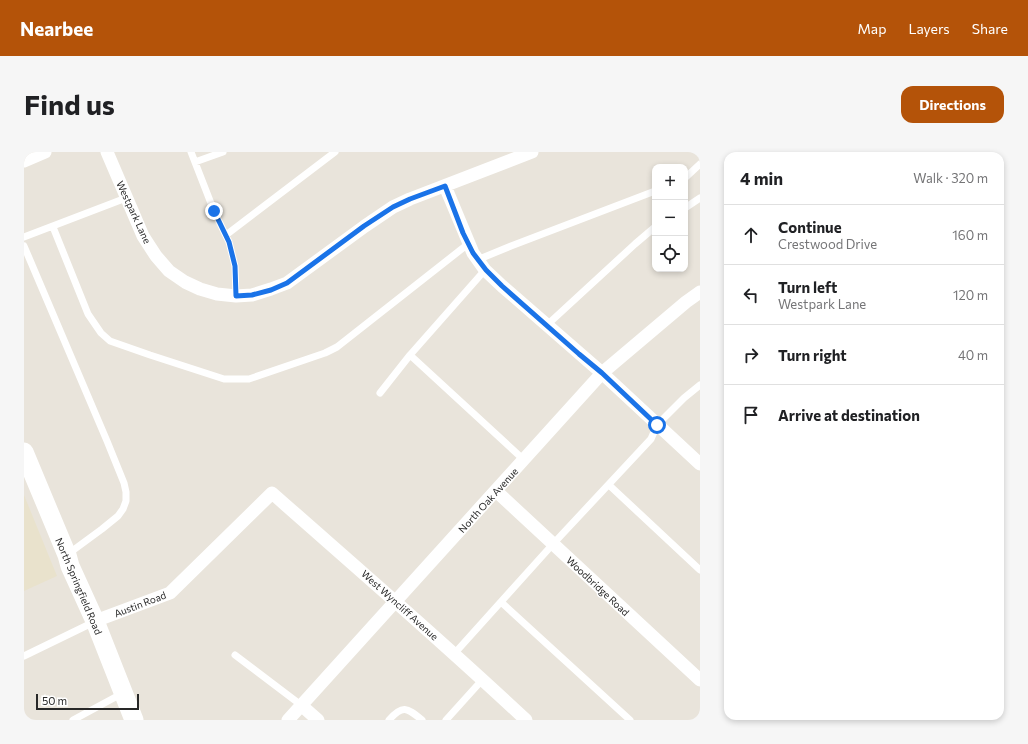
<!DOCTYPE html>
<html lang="en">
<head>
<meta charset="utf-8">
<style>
  :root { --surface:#fff; --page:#f6f6f6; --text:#202124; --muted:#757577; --line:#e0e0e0; --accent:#b45309 }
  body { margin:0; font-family:Commissioner,sans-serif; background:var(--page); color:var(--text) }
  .controls { position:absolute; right:12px; top:12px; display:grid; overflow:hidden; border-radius:8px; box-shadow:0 2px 6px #0003 }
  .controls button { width:36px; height:36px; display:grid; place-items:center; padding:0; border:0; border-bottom:1px solid var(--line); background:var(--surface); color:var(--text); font:20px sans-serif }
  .scale { position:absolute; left:12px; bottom:10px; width:103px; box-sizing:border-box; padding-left:4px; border:2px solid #282828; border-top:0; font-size:11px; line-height:14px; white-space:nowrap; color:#282828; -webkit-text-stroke:3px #fff; paint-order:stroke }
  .stop { position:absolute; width:12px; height:12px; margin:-9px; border:3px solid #1a73e8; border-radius:50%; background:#fff }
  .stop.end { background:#1a73e8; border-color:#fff; box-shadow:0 1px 4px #0008 }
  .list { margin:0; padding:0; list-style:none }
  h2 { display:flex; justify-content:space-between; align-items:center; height:52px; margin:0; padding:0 16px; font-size:17px }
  h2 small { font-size:13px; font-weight:400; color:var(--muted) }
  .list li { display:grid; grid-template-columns:26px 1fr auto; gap:12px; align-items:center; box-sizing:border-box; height:60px; padding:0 16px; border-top:1px solid var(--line) }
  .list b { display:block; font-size:15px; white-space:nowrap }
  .list p { margin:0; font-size:13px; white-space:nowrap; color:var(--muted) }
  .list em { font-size:13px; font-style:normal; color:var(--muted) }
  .icon { flex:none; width:22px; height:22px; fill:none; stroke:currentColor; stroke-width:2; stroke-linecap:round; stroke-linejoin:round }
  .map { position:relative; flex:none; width:676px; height:568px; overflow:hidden; border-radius:12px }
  header { display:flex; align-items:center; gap:24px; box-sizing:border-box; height:56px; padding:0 20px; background:var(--accent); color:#fff }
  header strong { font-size:19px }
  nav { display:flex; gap:22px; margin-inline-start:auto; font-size:14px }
  .intro { display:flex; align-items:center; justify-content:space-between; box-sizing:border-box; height:96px; padding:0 24px }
  h1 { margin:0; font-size:28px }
  .button { padding:10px 18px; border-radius:12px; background:var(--accent); color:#fff; font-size:14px; font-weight:700 }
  main { display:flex; gap:24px; padding:0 24px }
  aside { flex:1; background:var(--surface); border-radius:12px; box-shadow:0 2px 6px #0003 }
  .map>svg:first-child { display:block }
  .education { fill:#e9e2cc }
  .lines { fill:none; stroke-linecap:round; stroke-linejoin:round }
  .lane { stroke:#fff; stroke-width:7 }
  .street { stroke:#fff; stroke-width:13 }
  .secondary { stroke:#fff; stroke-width:19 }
  .route { stroke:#1a73e8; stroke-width:5 }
  .labels { text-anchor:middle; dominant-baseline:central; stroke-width:3; stroke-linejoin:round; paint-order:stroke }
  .street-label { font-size:10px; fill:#282828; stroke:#fff }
</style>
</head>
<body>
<header>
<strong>Nearbee</strong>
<nav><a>Map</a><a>Layers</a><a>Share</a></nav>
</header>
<div class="intro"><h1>Find us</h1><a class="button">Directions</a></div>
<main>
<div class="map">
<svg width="676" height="568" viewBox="0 0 676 568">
  <rect width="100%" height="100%" fill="#e9e4db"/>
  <!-- education -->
  <path class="education" d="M0,343L33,424L0,439Z"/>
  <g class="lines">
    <!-- lane -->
    <path class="lane" d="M167,0L190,59L205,90L211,114L212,144
      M171,10L199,0
      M661,26L676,12
      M661,56L676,46
      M29,75L64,162L77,181L86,189L126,203L200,227H225L301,201L313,195L444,92
      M202,83L311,0
      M0,85L102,46
      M0,94L83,289L100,331L102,340V349L99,357L94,364L78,377L44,402
      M453,108L487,94L631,39
      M461,118L386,203L500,308
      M523,173L611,92L631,75
      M356,241L386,203
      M585,333L676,418
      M477,450L606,568
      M430,502L529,392L627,287L633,273L660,246L676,233
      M211,503L277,553
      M0,504L70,470
      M49,568L99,541
      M365,568C379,552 383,556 398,568
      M422,568L459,527"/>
    <!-- street -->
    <path class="street" d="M83,0L119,84L132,104L145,119L161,130L176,137L193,142L212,144L228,143L247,137L263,131L341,74L369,55L386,47L508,0
      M0,9L21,0
      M421,34L449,101L461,118L478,134L578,221L676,312
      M472,339L676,528
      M71,469L146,441L248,341C333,416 419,490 502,568
      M277,553L294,568
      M264,568L578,221L662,150L676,140"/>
    <!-- secondary -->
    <path class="secondary" d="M0,300L43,403L46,414L71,469L110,568"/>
  </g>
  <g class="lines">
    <!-- route -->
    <path class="route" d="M190,59L205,90L211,114L212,144L228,143L247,138L263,131L340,74L369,55L386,47L421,34L439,81L449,101L462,118L478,134L555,202L578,221L633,273"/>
  </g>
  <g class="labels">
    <!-- street labels -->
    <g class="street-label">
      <text transform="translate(110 60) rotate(65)">Westpark Lane</text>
      <text transform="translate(464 348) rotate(-48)">North Oak Avenue</text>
      <text transform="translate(55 434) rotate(67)">North Springfield Road</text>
      <text transform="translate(574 434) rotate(43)">Woodbridge Road</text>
      <text transform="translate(116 452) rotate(-21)">Austin Road</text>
      <text transform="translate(376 453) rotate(42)">West Wyncliff Avenue</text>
    </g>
  </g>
</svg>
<div class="controls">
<button>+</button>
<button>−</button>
<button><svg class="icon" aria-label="locate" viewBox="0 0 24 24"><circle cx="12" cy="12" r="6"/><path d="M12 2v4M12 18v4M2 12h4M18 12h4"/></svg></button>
</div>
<div class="scale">50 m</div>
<div class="stop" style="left:633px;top:273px"></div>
<div class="stop end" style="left:190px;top:59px"></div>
</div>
<aside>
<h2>4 min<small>Walk · 320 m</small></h2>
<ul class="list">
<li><svg class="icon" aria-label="ahead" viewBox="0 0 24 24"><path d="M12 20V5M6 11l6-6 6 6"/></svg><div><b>Continue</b><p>Crestwood Drive</p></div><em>160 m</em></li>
<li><svg class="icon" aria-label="left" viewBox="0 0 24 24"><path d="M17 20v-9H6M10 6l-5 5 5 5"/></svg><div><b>Turn left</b><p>Westpark Lane</p></div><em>120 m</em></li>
<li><svg class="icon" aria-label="right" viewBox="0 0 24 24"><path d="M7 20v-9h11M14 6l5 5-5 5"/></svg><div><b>Turn right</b></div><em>40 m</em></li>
<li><svg class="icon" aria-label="arrive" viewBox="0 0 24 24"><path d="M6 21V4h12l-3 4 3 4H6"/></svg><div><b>Arrive at destination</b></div></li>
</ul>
</aside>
</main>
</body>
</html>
